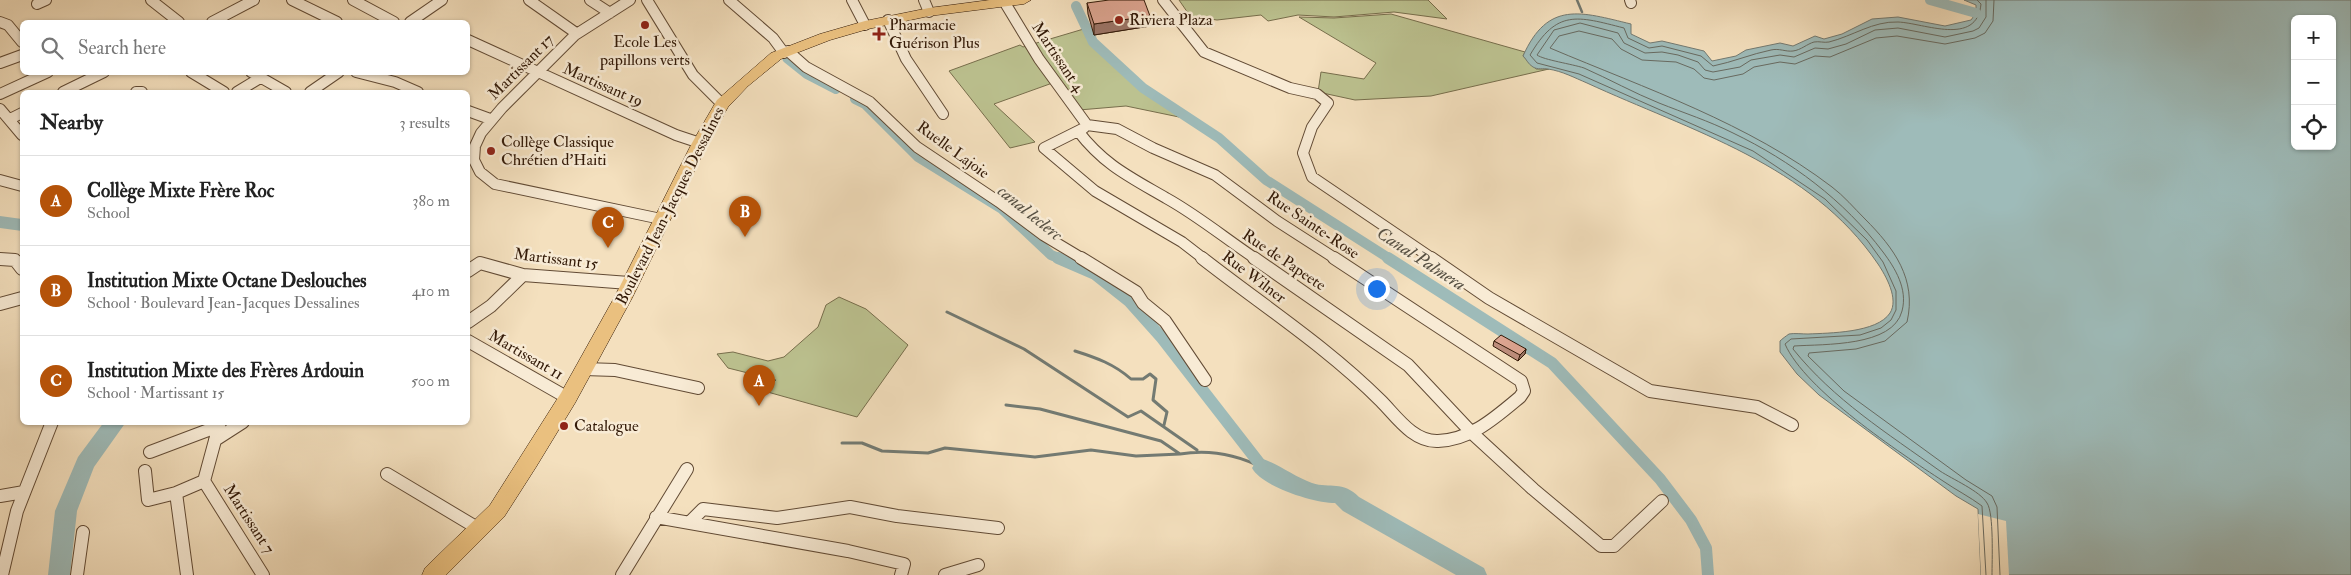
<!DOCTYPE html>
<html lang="en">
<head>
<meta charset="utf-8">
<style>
  :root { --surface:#fff; --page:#f6f6f6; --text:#222; --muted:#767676; --line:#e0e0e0; --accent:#b45309 }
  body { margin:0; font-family:"IM FELL Double Pica",serif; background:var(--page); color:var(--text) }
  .controls { position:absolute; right:15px; top:15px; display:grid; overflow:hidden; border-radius:8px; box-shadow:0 1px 4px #0004 }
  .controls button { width:45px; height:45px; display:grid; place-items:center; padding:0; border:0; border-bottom:1px solid var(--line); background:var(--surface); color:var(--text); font:25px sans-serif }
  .you { position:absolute; left:1376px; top:288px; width:18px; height:18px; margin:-12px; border:4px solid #fff; border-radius:50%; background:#1a73e8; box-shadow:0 0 0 8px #1a73e833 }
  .badge { display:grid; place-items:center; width:32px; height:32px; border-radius:50%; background:var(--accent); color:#fff; font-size:16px; font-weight:700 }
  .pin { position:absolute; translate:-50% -41px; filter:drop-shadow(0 1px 2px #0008) }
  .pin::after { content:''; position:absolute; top:26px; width:18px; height:15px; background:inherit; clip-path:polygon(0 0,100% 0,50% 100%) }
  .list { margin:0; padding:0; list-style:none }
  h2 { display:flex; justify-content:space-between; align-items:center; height:65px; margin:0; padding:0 20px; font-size:21px }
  h2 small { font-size:16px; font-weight:400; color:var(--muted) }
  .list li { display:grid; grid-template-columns:32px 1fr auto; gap:15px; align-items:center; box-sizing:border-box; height:90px; padding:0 20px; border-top:1px solid var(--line) }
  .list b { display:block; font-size:19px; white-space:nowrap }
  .list p { margin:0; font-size:16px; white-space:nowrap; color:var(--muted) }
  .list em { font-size:16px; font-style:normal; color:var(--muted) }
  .icon { flex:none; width:28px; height:28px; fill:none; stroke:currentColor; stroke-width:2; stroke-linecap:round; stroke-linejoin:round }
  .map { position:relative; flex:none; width:2351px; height:575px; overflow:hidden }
  .search { position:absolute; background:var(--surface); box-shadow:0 1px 4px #0004; left:20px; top:20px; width:450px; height:55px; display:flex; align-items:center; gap:12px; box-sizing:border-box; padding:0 18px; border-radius:8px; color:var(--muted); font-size:19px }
  .panel { position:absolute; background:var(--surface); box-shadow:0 1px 4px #0004; left:20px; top:90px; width:450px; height:335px; border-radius:8px }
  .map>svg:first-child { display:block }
  .green { fill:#bcc290; stroke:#776e4c }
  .water { fill:#9ebbb9; stroke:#737a72; fill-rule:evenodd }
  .pier { fill:#f4e0be }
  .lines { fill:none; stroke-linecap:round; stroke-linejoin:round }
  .shore { stroke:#686a60; stroke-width:1 }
  .stream-far1 { stroke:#737a72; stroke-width:2.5 }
  .stream { stroke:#737a72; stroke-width:3 }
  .canal-far1 { stroke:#9ebbb9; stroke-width:10 }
  .canal { stroke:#9ebbb9; stroke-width:12 }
  .river { fill:#9ebbb9; fill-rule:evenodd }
  .street-far1-casing { stroke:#624b35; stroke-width:12 }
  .street-casing { stroke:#624b35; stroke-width:14 }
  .primary-casing { stroke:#321907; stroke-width:1 }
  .street-far1 { stroke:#f8ebd5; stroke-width:10 }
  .street { stroke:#f8ebd5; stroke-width:12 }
  .primary { fill:#eac07f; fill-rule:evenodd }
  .wall { fill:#bd8d7c; stroke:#321907 }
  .shaded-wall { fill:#9a7365; stroke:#321907 }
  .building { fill:#dca490; stroke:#321907 }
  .poi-dot { fill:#8f2418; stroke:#f8ebd5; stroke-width:2 }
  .labels { text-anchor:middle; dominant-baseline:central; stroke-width:5; stroke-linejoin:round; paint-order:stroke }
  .poi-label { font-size:16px; fill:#321907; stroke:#f8ebd5; text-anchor:start }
  .street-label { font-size:16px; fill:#321907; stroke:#f8ebd5 }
  .water-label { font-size:18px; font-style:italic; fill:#585245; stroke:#f8ebd5 }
</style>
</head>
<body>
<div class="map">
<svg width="2351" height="575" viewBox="0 0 2351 575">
  <rect width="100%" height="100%" fill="#f4e0be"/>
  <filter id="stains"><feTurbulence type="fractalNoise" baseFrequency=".004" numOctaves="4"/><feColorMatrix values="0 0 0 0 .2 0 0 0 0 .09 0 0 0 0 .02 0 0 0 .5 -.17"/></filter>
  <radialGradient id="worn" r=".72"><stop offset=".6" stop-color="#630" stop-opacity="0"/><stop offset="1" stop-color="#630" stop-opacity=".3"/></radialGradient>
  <!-- green -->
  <path class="green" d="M1179,0H1428L1447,19L1394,12L1334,17L1298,15L1268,21L1261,15L1217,20L1190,16Z
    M1391,14L1525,52L1523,56L1536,69H1549L1431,96L1355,100L1318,92L1321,72L1364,79L1376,63L1299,17L1334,18Z
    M1087,28L1093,38L1179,117L1126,106L1079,110L1058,81L994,104L1035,142L1010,148L949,71L1020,45L1023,47Z
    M839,297L866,309L908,345L857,417L764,391L776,380L728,368L717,354L733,352L768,361L784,357L818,327L826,305Z"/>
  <!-- water -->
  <path class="water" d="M1964,0H2351V575H1981L1978,509L1956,496L1819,395L1797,374L1780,352V341C1782,339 1786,336 1789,334C1794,333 1802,334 1808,334C1829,333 1877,333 1890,313C1899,299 1886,276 1878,264C1810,164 1691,131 1587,83C1575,78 1562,71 1548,69C1543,68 1538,70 1533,67C1528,64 1527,60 1523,56C1548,0 1581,12 1631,24V34L1650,43L1662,41L1704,51L1712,61L1736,56L1746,50L1780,43L1793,46L1815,36L1824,39L1842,34L1872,19L1898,17L1945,26L1971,20L1976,13V5ZM2295,19H2332V146H2295Z"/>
  <!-- pier -->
  <path class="pier" d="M1978,514L2006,521L2009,575H1981Z"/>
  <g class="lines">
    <!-- shore -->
    <path class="shore" d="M1977,0L1981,4C1977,47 1924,23 1898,22C1873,21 1853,36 1829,42C1824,43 1819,41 1814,42C1807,44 1801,50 1793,51C1786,52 1779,48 1771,50C1751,54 1733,62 1713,66L1701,56L1662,46L1649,48L1628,38L1624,28C1577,16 1557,9 1530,55L1537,63L1579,74L1753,151L1825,199L1867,240L1883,262L1896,291V310L1891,320L1881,328L1860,335L1791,339L1785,344C1805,390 1900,453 1943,481C1956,490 1970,497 1982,506L1986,575
      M1986,0V17L1979,28L1973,31L1945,37L1898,28L1875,30L1846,44L1828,49L1815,48L1794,57L1780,55L1751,60L1740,67L1713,72L1705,70L1698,62L1678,55L1662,52L1645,53L1624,43L1618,33L1580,23L1554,30L1537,55C1544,60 1572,64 1584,68C1609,79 1634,93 1659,103C1684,113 1709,121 1733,133C1791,161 1844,200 1883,252C1895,268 1908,289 1902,311C1893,347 1824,344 1794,346L1793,349C1834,400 1887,433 1940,471C1952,479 1980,491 1987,503C1994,513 1992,561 1992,575
      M1994,0L1993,21L1985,33L1975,38L1945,44L1897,36L1876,38L1830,57L1815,56L1795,64L1780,62L1754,67L1743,74L1714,80L1704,78L1694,69L1676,62L1642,60L1621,49L1612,39L1579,31L1559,36L1550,48C1647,89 1748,123 1832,187C1844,196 1854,208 1865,219C1894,248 1917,279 1907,322L1885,341L1856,349L1809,353L1808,356L1844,391L1966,480L1992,496L1997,507L2000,575"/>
    <!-- stream-far1 -->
    <path class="stream-far1" d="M1577,0L1582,12"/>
    <!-- stream -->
    <path class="stream" d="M947,312L1024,349L1128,417L1141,411L1197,450
      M1075,351C1097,358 1114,364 1131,379H1143L1150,374L1156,379L1153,400L1167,412L1164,425
      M1006,405L1040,409L1161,441L1180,454C1210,449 1236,454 1263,468
      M842,443H862L882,451L928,453L945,448L1035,457L1091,450L1136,456L1180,454"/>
    <!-- canal-far1 -->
    <path class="canal-far1" d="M1930,0L1976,13
      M1076,6L1093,42L1143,88L1219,138L1266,180L1390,259
      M787,58L807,74L836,89
      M855,99L865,104L918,157L1002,209L1051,255L1061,259"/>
    <!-- canal -->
    <path class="canal" d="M1058,258L1095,274L1129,301L1162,338L1263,468
      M1388,258L1552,363L1660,479L1691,520L1706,548L1708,575"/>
    <!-- river -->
    <path class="river" d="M0,216L22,219V231L0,228Z
      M104,422H126L94,467L77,511L70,575H48L55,511L78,457Z
      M1263,459C1280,465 1295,477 1312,483C1331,489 1342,480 1359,497L1484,568L1487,575H1456L1343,511L1335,503C1315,503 1262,487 1252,468L1256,462Z"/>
    <!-- street-far1 casing -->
    <g class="street-far1-casing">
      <path id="street-far1" d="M151,0L179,22
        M292,0L337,22
        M353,0L394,22
        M529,0L576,33
        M590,0L610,13
        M630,0L575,35L502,108L481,133L475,146L474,160L480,172L495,184L661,219
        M647,0L693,75L722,104
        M729,0L773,38L784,53
        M852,0L865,25
        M924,0L929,12
        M1163,0L1204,52L1290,88L1317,94L1328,103L1312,127L1303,153L1312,177L1433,259
        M1630,0L1631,3
        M1005,3L1039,59L1087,125
        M37,4L46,0
        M888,20L906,59L943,114
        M0,22L8,25L22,42
        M212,22L254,0
        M410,22L442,0
        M468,40L676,135L700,143
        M788,51L806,67L870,102L917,147L999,202L1043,235L1083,259
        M0,63L22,55
        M191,72L224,92
        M251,72L286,92
        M356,72L395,82L418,92
        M63,92L104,72
        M136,92H142
        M237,92L260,78
        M310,92L339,72
        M0,94L48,72
        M0,109L22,135
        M468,111L490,119
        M10,119L22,113
        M1087,125L1117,129L1153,148L1215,175L1277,221L1336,259
        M1084,128L1078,131C1104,165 1130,177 1166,198C1197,215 1226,239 1256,259
        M1078,131L1044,148L1095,191L1182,242L1204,259
        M0,180L22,186
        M0,259H6"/>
    </g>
    <!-- street casing -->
    <g class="street-casing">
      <path id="street" d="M1081,258L1136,292L1143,303L1165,321L1205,380
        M1202,258C1262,305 1327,347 1381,401C1396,416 1413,442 1438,441C1471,440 1496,417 1520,397L1524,391L1521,381L1334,258
        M1254,258L1408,365L1472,433L1533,489L1601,546H1614L1662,501
        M1431,258L1489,298L1650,391L1757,407L1792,425
        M0,259L15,260L22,269
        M468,271L480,263L523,275L629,283
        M0,304L22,298
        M468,322L491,306L523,275
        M468,341L568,398
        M584,369L615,370L698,388
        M215,440L243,422
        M150,452L219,426
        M145,471L148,500L176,493L204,481
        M387,474L479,529
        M204,481L263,575
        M204,481L220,422
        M176,493L187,575
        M0,496L24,492
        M656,517L848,551L904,564L901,575
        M689,523L703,509L777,518L850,507L897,516L998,528
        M2,575L17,511L52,422
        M77,575L83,532
        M622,575L687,469
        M945,575L978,565"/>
    </g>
    <!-- primary casing -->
    <g class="primary-casing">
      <path id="primary" d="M990,0H1031L1024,4L929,16L868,29L830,40L781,59L748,86L728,107L708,143L632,298L575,403L536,467L504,517L446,575H422L425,568L490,505L561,393L614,298L692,143L717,100L771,53L820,34L865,21L929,8Z"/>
    </g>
    <!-- street-far1 -->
    <use href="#street-far1" class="street-far1"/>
    <!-- street -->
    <use href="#street" class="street"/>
    <!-- primary -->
    <use href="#primary" class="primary"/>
  </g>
  <!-- wall -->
  <path class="wall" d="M1087,3L1150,26L1094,35L1088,14Z
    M1494,341L1526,349L1525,354L1518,361L1493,346Z"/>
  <!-- shaded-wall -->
  <path class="shaded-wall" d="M1150,16V26L1094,35V24Z
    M1526,349L1525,354L1518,361L1520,355Z"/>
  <!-- building -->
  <path class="building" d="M1109,0H1144L1150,16L1094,24L1087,3Z
    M1501,335L1526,349L1520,355L1494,341Z"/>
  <!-- markers -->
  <g class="poi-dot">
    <circle cx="1119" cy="20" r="5"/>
    <circle cx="645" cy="25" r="5"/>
    <path d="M876.5 26.5h5v5h5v5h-5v5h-5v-5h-5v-5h5z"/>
    <circle cx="491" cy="151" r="5"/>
    <circle cx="564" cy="426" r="5"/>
  </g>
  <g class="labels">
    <!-- poi labels -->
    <g class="poi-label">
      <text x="1129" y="20">Riviera Plaza</text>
      <text x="889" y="25">Pharmacie<tspan x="889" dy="18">Guérison Plus</tspan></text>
      <text x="645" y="42" text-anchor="middle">Ecole Les<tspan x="645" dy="18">papillons verts</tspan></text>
      <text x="501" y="142">Collège Classique<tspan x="501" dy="18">Chrétien d'Haiti</tspan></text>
      <text x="574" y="426">Catalogue</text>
    </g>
    <!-- street labels -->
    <g class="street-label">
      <text transform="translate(1058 57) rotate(56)">Martissant 4</text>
      <text transform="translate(521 67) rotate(-45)">Martissant 17</text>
      <text transform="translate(603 85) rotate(24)">Martissant 19</text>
      <text transform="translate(953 150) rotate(36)">Ruelle Lajoie</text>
      <text transform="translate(670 206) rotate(-63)">Boulevard Jean-Jacques Dessalines</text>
      <text transform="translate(1313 225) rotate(34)">Rue Sainte-Rose</text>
      <text transform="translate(556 259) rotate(7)">Martissant 15</text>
      <text transform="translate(1284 260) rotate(34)">Rue de Papeete</text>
      <text transform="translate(1254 277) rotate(37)">Rue Wilner</text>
      <text transform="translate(526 355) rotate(30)">Martissant 11</text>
      <text transform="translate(249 519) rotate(57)">Martissant 7</text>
    </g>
    <!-- water labels -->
    <g class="water-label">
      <text transform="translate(1030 213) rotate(39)">canal leclerc</text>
      <text transform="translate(1421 259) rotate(33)">Canal Palmera</text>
    </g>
  </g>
  <rect width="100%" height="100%" filter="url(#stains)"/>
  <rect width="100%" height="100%" fill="url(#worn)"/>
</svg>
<div class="controls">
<button>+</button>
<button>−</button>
<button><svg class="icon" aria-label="locate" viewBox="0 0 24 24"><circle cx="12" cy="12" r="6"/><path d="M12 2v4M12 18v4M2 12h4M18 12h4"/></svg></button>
</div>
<div class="you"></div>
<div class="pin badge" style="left:759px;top:406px">A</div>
<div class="pin badge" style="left:745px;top:237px">B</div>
<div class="pin badge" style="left:608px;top:248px">C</div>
<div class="search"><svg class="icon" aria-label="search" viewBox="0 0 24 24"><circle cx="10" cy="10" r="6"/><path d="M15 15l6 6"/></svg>Search here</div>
<section class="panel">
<h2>Nearby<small>3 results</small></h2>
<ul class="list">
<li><span class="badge">A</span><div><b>Collège Mixte Frère Roc</b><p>School</p></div><em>380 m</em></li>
<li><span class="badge">B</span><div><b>Institution Mixte Octane Deslouches</b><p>School · Boulevard Jean-Jacques Dessalines</p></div><em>410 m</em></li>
<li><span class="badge">C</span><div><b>Institution Mixte des Frères Ardouin</b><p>School · Martissant 15</p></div><em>500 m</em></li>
</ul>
</section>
</div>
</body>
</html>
